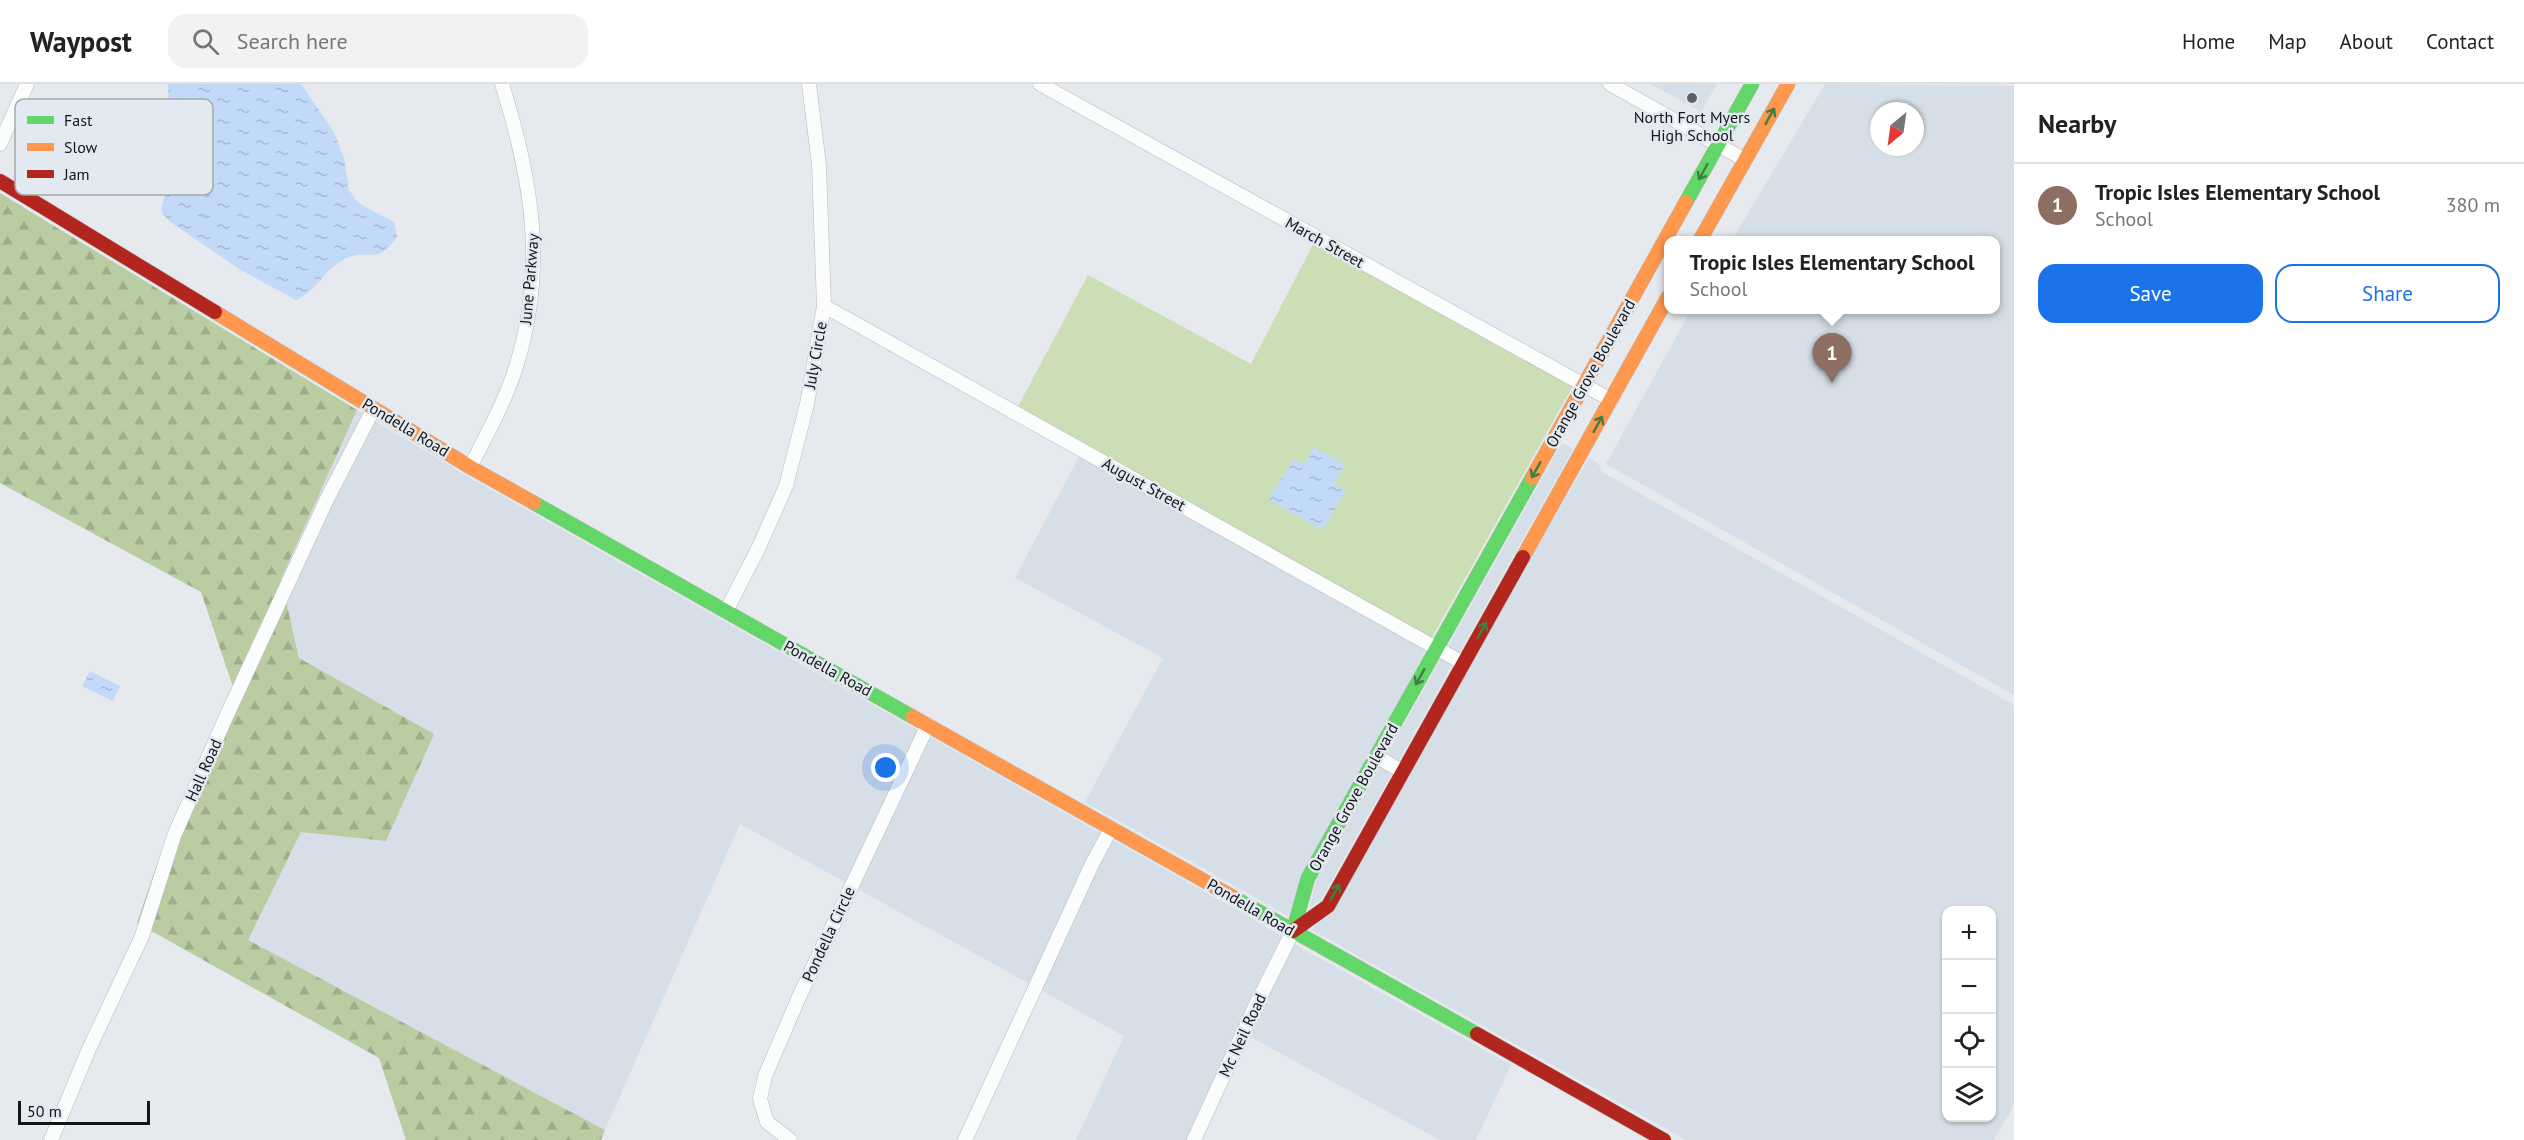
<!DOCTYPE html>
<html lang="en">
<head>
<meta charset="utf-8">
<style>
  :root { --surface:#fff; --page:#f2f2f2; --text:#222; --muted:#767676; --line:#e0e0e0; --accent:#1a73e8 }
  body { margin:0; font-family:"PT Sans",sans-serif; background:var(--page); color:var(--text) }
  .controls { position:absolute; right:18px; bottom:18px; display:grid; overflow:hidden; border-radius:12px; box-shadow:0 2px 4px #0004 }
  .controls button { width:54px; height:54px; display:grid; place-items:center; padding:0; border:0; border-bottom:2px solid var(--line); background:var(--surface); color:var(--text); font:30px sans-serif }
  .compass { position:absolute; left:1870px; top:18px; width:54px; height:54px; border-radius:50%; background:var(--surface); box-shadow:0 2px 4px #0004; rotate:209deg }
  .scale { position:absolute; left:18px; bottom:15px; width:132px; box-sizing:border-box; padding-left:6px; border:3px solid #131517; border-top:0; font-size:16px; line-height:21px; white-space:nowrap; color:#131517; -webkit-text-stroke:4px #e3e9f0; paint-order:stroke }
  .you { position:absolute; left:886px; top:684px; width:21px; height:21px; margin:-15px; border:4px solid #fff; border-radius:50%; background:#1a73e8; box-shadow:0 0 0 9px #1a73e833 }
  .badge { display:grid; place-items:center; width:39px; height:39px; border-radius:50%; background:var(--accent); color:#fff; font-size:20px; font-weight:700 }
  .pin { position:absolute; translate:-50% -50px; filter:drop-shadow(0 2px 3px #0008) }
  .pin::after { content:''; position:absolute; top:32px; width:21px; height:18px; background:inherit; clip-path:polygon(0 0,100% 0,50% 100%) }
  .popup { position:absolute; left:1664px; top:152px; width:336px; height:78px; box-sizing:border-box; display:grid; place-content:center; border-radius:12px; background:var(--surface); filter:drop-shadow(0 2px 4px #0005); font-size:20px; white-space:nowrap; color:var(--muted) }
  .popup b { font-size:22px; color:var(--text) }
  .popup::after { content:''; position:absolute; left:50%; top:100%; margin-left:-12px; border:12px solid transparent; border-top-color:var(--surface) }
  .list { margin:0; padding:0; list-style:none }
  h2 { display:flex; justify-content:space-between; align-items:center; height:78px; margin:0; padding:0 24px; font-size:26px }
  h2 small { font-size:20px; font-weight:400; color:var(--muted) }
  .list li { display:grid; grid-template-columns:39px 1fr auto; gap:18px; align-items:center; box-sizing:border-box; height:84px; padding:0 24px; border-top:2px solid var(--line) }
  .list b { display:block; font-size:22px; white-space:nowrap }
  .list p { margin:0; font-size:20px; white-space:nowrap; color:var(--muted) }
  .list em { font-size:20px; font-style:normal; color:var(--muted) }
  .actions { display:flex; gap:12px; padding:18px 24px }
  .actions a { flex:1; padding:14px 0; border:2px solid var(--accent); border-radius:18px; text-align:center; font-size:21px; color:var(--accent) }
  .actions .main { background:var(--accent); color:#fff }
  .icon { flex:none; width:33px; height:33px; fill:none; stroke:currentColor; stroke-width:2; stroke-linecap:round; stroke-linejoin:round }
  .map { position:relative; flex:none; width:2014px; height:1056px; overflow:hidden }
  header { display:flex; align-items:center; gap:36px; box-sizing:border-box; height:84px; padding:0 30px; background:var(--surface); border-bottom:2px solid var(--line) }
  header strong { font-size:28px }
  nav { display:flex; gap:33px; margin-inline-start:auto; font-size:21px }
  .search { width:420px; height:54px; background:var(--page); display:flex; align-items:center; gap:15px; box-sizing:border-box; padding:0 21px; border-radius:18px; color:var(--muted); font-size:22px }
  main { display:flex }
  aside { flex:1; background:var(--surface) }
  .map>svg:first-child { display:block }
  .built { fill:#d6dee7; fill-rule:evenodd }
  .green { fill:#cbdeb5 }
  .forest { fill:url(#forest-firs) }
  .water { fill:url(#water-ripples) }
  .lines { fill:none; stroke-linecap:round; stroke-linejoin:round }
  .street-casing { stroke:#b7b9bc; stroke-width:15 }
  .fast-casing { stroke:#b7b9bc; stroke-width:15 }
  .slow-casing { stroke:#b7b9bc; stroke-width:15 }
  .jam-casing { stroke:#b7b9bc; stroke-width:15 }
  .street { stroke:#fbfcfc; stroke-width:14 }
  .fast { stroke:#63d668; stroke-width:14 }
  .slow { stroke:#ff974d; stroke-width:14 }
  .jam { stroke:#b3261e; stroke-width:14 }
  .oneway { stroke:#3f7f44 }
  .poi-dot { fill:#5d5f62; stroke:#e3e9f0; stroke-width:2 }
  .labels { text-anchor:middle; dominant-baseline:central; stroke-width:5; stroke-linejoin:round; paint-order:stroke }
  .poi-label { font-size:16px; fill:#131517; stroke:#e3e9f0 }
  .street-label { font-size:16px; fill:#131517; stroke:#e3e9f0 }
  .key { fill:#e3e9f0; stroke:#a5a9af; stroke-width:1.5 }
  .key-label { font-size:16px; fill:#131517 }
</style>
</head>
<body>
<header>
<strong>Waypost</strong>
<div class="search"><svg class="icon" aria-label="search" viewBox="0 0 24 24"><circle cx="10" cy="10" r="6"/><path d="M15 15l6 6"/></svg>Search here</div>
<nav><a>Home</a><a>Map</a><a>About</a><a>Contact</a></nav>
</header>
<main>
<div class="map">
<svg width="2014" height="1056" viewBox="0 0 2014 1056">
  <defs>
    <pattern id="forest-firs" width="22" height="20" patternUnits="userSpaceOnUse" patternTransform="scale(1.5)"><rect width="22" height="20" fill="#b9cca2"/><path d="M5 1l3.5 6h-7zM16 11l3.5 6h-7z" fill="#9eae8b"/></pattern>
    <pattern id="water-ripples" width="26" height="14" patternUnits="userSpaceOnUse" patternTransform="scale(1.5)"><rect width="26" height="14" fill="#c2d9f8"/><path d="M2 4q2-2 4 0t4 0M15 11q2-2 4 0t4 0" fill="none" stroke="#a6b9d4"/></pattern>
  </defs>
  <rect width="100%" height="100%" fill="#e6e9ed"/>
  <!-- built -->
  <path class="built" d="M1651,0H1717L1701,28Z
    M1825,0L2014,2V611L1606,380L1691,226H1996V156H1732ZM1879,27H1915V63H1879Z
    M357,326L465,391L1246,831L1281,852L1282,855L1296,861L1511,981L1476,1056H1440L1241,948L1187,1056H1076L1124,952L740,740L605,1046L247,856L301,748L433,650L299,574L281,495Z
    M1562,359L1573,365L1321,816L1309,824L1316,797Z
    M1082,367L1431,555L1288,832L1085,718L1163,574L1015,494Z
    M1589,374L1598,379L1602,388L2014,621V1021L1994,1056H1686L1312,846ZM1946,826H1992V1034H1946Z"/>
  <!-- green -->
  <path class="green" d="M1319,149L1579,291L1431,555L1014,330L1088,191L1251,280Z"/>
  <!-- forest -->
  <path class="forest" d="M0,109L357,326L281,495L299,574L434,650L386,757L301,748L248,856L605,1046L601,1056H406L379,974L137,839L156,783L233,603L201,508L0,399Z"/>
  <!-- water -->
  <path class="water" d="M168,0H301L334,48L344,75L349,106L358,119L394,138L397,153C377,183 368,163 345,175C323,186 318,206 296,216L239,185L169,137L161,127L170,86Z
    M1314,363L1345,380L1334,400L1346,406L1323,446L1269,416L1293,375L1304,381Z
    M90,587L120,602L113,617L82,602Z"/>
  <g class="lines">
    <!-- street casing -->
    <g class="street-casing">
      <path id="street" d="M1040,0L1611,316
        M1610,0L1745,76
        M0,60L27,0
        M824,222L1463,579
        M470,383C487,350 505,318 516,283C547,184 532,96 502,0
        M726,527L758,465L786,402L807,320L824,222L819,81L809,0
        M1376,672L1403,688
        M51,1056L89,965L142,852L174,752L226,633L327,415L374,324
        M790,1056L767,1038L760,1015L765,992L799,913L928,641
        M965,1056L1093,778L1111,745
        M1194,1056L1253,927L1293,847"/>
    </g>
    <!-- fast casing -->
    <g class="fast-casing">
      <path id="fast" d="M1686,118L1752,0
        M534,419L913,633
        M1233,813L1477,950
        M1293,847L1308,794L1532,394"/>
    </g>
    <!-- slow casing -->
    <g class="slow-casing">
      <path id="slow" d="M1700,156L1788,0
        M215,228L470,383L534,419
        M1532,394L1686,118
        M1523,473L1668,213
        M913,633L1233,813"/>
    </g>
    <!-- jam casing -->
    <g class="jam-casing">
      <path id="jam" d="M0,97L215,228
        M1293,847L1328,822L1523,473
        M1477,950L1664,1056"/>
    </g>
    <!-- street -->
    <use href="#street" class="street"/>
    <!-- fast -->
    <use href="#fast" class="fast"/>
    <!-- slow -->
    <use href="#slow" class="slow"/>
    <!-- jam -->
    <use href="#jam" class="jam"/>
  </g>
  <!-- one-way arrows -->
  <defs><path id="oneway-shaft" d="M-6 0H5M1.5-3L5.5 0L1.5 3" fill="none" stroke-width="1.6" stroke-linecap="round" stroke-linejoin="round" transform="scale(1.5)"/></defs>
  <g class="oneway">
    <use href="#oneway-shaft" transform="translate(1770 32) rotate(-61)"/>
    <use href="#oneway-shaft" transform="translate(1703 88) rotate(119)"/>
    <use href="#oneway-shaft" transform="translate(1598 340) rotate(-61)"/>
    <use href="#oneway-shaft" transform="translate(1536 386) rotate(119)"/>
    <use href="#oneway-shaft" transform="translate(1482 546) rotate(-61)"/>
    <use href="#oneway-shaft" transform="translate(1420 593) rotate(119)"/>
    <use href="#oneway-shaft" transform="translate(1335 808) rotate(-61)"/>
  </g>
  <!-- markers -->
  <circle class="poi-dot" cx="1692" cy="14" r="6"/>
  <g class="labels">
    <!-- poi labels -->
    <g class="poi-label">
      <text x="1692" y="33">North Fort Myers<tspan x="1692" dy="18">High School</tspan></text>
    </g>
    <!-- street labels -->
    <g class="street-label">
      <text transform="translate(1325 158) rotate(29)">March Street</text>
      <text transform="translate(529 195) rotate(-85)">June Parkway</text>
      <text transform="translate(815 271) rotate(-80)">July Circle</text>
      <text transform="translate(1590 289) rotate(-61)">Orange Grove Boulevard</text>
      <text transform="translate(406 343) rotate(31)">Pondella Road</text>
      <text transform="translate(1144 400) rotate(29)">August Street</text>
      <text transform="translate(828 584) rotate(29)">Pondella Road</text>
      <text transform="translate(203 686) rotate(-66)">Hall Road</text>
      <text transform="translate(1353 713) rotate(-61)">Orange Grove Boulevard</text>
      <text transform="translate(1251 823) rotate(30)">Pondella Road</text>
      <text transform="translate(828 850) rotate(-65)">Pondella Circle</text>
      <text transform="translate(1242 951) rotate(-65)">Mc Neil Road</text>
    </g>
  </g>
  <!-- legend -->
  <rect x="15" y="15" width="198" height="96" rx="9" class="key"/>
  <rect x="27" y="32" width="27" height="8" fill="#63d668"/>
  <rect x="27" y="59" width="27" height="8" fill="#ff974d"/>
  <rect x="27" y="86" width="27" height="8" fill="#b3261e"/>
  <g class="key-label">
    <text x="64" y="42">Fast</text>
    <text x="64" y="69">Slow</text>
    <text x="64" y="96">Jam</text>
  </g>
</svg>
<div class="controls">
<button>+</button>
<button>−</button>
<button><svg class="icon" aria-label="locate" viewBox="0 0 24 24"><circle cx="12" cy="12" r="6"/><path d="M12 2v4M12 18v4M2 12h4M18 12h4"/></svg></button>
<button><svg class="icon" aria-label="layers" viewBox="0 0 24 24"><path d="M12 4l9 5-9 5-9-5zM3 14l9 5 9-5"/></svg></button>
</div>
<svg class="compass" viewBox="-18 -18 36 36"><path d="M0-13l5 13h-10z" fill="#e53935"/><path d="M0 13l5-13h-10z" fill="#767676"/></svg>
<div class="scale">50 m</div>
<div class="you"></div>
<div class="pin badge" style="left:1832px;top:299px;background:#8d6e63">1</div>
<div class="popup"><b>Tropic Isles Elementary School</b>School</div>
</div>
<aside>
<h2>Nearby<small></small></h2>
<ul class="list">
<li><span class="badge" style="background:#8d6e63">1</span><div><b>Tropic Isles Elementary School</b><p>School</p></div><em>380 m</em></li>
</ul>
<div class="actions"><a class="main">Save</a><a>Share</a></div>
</aside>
</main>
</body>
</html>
